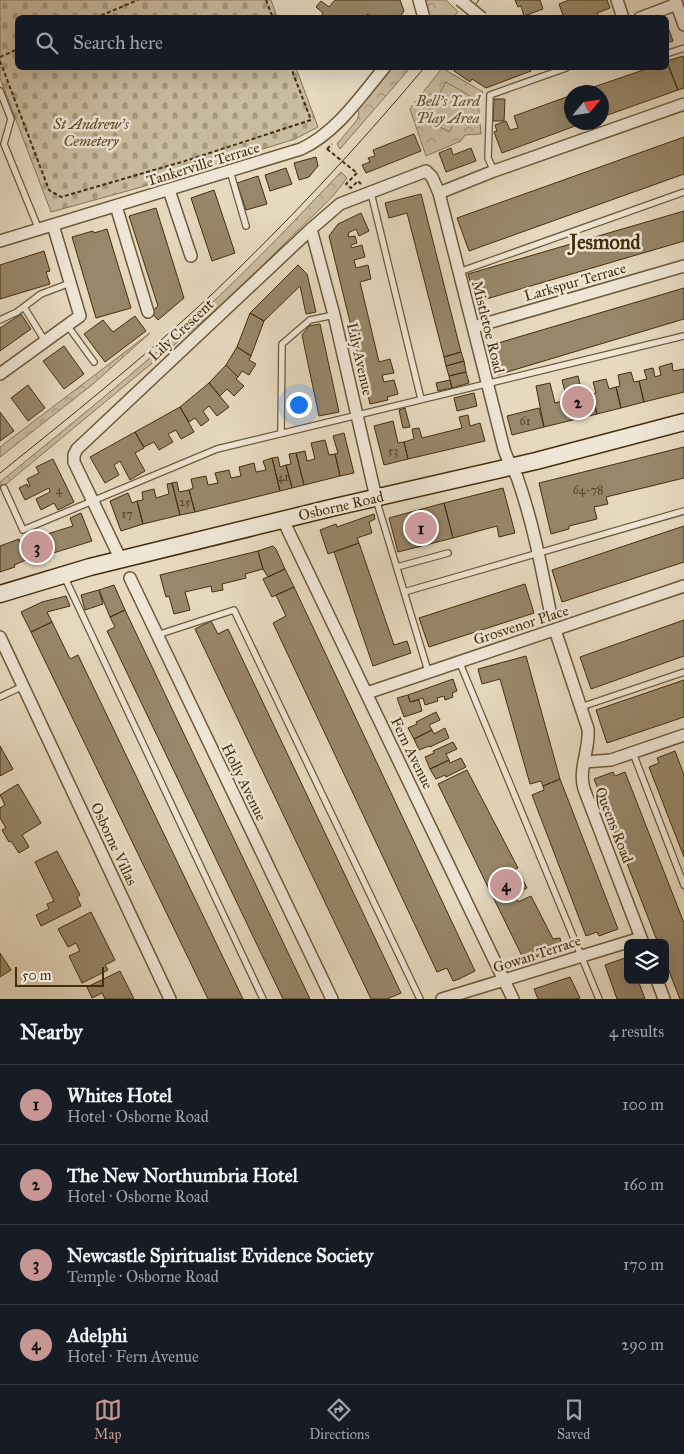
<!DOCTYPE html>
<html lang="en">
<head>
<meta charset="utf-8">
<style>
  :root { --surface:#171b24; --page:#242831; --text:#f1f3f6; --muted:#9ea1a6; --line:#363941; --accent:#c59692 }
  body { margin:0; font-family:"IM FELL Great Primer",serif; background:var(--page); color:var(--text) }
  .controls { position:absolute; right:15px; bottom:15px; display:grid; overflow:hidden; border-radius:8px; box-shadow:0 5px 20px #0002 }
  .controls button { width:45px; height:45px; display:grid; place-items:center; padding:0; border:0; border-bottom:1px solid var(--line); background:var(--surface); color:var(--text); font:25px sans-serif }
  .compass { position:absolute; left:564px; top:85px; width:45px; height:45px; border-radius:50%; background:var(--surface); box-shadow:0 5px 20px #0002; rotate:61deg }
  .scale { position:absolute; left:15px; bottom:12px; width:89px; box-sizing:border-box; padding-left:5px; border:2px solid #442e0c; border-top:0; font-size:14px; line-height:18px; white-space:nowrap; color:#442e0c; -webkit-text-stroke:4px #efe6d6; paint-order:stroke }
  .you { position:absolute; left:298px; top:404px; width:18px; height:18px; margin:-12px; border:4px solid #fff; border-radius:50%; background:#1a73e8; box-shadow:0 0 0 8px #1a73e833 }
  .badge { display:grid; place-items:center; width:32px; height:32px; border-radius:50%; background:var(--accent); color:#111; font-size:16px; font-weight:700 }
  .pin { position:absolute; translate:-50% -50%; border:2px solid #fff; box-shadow:0 1px 5px #0006 }
  .list { margin:0; padding:0; list-style:none }
  h2 { display:flex; justify-content:space-between; align-items:center; height:65px; margin:0; padding:0 20px; font-size:21px }
  h2 small { font-size:16px; font-weight:400; color:var(--muted) }
  .list li { display:grid; grid-template-columns:32px 1fr auto; gap:15px; align-items:center; box-sizing:border-box; height:80px; padding:0 20px; border-top:1px solid var(--line) }
  .list b { display:block; font-size:19px; white-space:nowrap }
  .list p { margin:0; font-size:16px; white-space:nowrap; color:var(--muted) }
  .list em { font-size:16px; font-style:normal; color:var(--muted) }
  .icon { flex:none; width:28px; height:28px; fill:none; stroke:currentColor; stroke-width:2; stroke-linecap:round; stroke-linejoin:round }
  .map { position:relative; flex:none; width:684px; height:999px; overflow:hidden }
  .search { position:absolute; background:var(--surface); box-shadow:0 5px 20px #0002; left:15px; right:15px; top:15px; height:55px; display:flex; align-items:center; gap:12px; box-sizing:border-box; padding:0 18px; border-radius:8px; color:var(--muted); font-size:19px }
  .sheet { height:385px; background:var(--surface) }
  nav { display:flex; justify-content:space-around; align-items:center; box-sizing:border-box; height:70px; border-top:1px solid var(--line); background:var(--surface); font-size:14px; color:var(--muted) }
  nav a { display:grid; justify-items:center; gap:2px }
  nav .on { color:var(--accent) }
  .map>svg:first-child { display:block }
  .forest { fill:url(#forest-crowns); stroke:#877556 }
  .cemetery { fill:url(#cemetery-stones); stroke:#877556 }
  .pitch { fill:#cabca1; stroke:#877556 }
  .building { fill:#98876a; stroke:#442e0c }
  .lines { fill:none; stroke-linecap:round; stroke-linejoin:round }
  .lane-casing { stroke:#6c5939; stroke-width:8 }
  .street-casing { stroke:#6c5939; stroke-width:14 }
  .secondary-casing { stroke:#442e0c; stroke-width:19 }
  .path { stroke:#442e0c; stroke-width:2; stroke-dasharray:4 2.5; stroke-linecap:butt }
  .lane { stroke:#efe6d6; stroke-width:5.5 }
  .street { stroke:#efe6d6; stroke-width:11 }
  .secondary { stroke:#efe6d6; stroke-width:16 }
  .tram { stroke:#442e0c; stroke-width:1 }
  .street-bridge-casing { stroke:#6c5939; stroke-width:14; stroke-linecap:butt }
  .path-bridge { stroke:#442e0c; stroke-width:2; stroke-dasharray:4 2.5; stroke-linecap:butt }
  .street-bridge { stroke:#efe6d6; stroke-width:11 }
  .labels { text-anchor:middle; dominant-baseline:central; stroke-width:5; stroke-linejoin:round; paint-order:stroke }
  .number-label { font-size:12px; fill:#594424 }
  .park-label { font-size:15px; font-style:italic; fill:#5f4a2a; stroke:#efe6d6 }
  .street-label { font-size:15px; fill:#442e0c; stroke:#efe6d6 }
  .district-label { font-size:20px; font-weight:bold; fill:#442e0c; stroke:#efe6d6 }
</style>
</head>
<body>
<div class="map">
<svg width="684" height="999" viewBox="0 0 684 999">
  <defs>
    <pattern id="forest-crowns" width="20" height="18" patternUnits="userSpaceOnUse" patternTransform="scale(1.25)"><rect width="20" height="18" fill="#cabca1"/><path d="M2 6a3 3 0 1 1 6 0M12 15a3 3 0 1 1 6 0" fill="none" stroke="#a69982"/></pattern>
    <pattern id="cemetery-stones" width="16" height="16" patternUnits="userSpaceOnUse" patternTransform="scale(1.25)"><rect width="16" height="16" fill="#cabca1"/><path d="M2 7V4a2 2 0 0 1 4 0v3zM10 15v-3a2 2 0 0 1 4 0v3z" fill="#a69982"/></pattern>
  </defs>
  <rect width="100%" height="100%" fill="#e6d9c0"/>
  <filter id="stains"><feTurbulence type="fractalNoise" baseFrequency=".004" numOctaves="4"/><feColorMatrix values="0 0 0 0 .2 0 0 0 0 .09 0 0 0 0 .02 0 0 0 .5 -.17"/></filter>
  <radialGradient id="worn" r=".72"><stop offset=".6" stop-color="#630" stop-opacity="0"/><stop offset="1" stop-color="#630" stop-opacity=".3"/></radialGradient>
  <!-- forest -->
  <path class="forest" d="M426,0H446L458,12L453,17H429Z
    M393,68H410L340,149L337,144L357,120L359,114L357,108Z
    M442,68L483,92L478,100L481,134L465,135L461,141L426,156L410,109Z
    M341,172L347,178L333,196L221,306L0,489V482C69,426 137,371 202,312C251,267 296,219 341,172Z
    M150,333L93,384L0,457V447Z"/>
  <!-- cemetery -->
  <path class="cemetery" d="M0,0H271L277,17L18,18V68H296L318,127L295,139L138,188L51,212L0,78Z"/>
  <!-- pitch -->
  <path class="pitch" d="M446,82L470,96L449,132L425,118Z"/>
  <!-- building -->
  <path class="building" d="M335,0H400L404,11L399,18H370L368,14L362,18H320L323,13L316,7L321,1L329,7Z
    M515,0H540L543,9L524,16L521,6L518,7Z
    M569,0H607L610,8L597,13L598,15L591,18H564L559,4Z
    M666,22L673,41L666,43Z
    M683,56L684,60V88L678,90L667,61Z
    M666,61L678,90L602,117V92H579L649,68H666Z
    M454,68H530L531,71L486,88L472,79L470,82L454,71Z
    M572,95V122H586L502,153L494,132L497,131L495,125L506,121L510,130L518,128L514,116Z
    M494,99H505L504,121H493Z
    M414,134L421,151L366,173L362,165L370,162L368,158L375,156L373,150Z
    M684,137V174L469,251L457,218Z
    M451,148L453,155L471,148L476,161L446,172L439,153Z
    M316,157L318,166L309,177L299,180L294,163Z
    M286,168L292,184L270,191L265,175Z
    M258,176L267,204L246,210L237,183Z
    M214,190L235,253L212,261L191,198Z
    M421,194L461,352L444,357L407,213L389,218L385,203Z
    M156,208L184,298L158,320L151,312L158,306L129,216Z
    M684,211V241L476,302L468,274Z
    M361,213L369,231L359,236L356,229L348,233L349,237L355,236L357,243L351,245V248L362,245L365,257L354,260L356,268L368,265L371,279L360,282L379,362L390,359L394,373L382,375L384,382L394,380L398,394L387,397L388,400L370,404L329,236L338,224Z
    M107,229L131,308L96,318L72,237L93,231L94,233Z
    M44,251L50,271L46,272L50,284L0,299V265Z
    M298,265L307,274L316,312L306,314L300,286L264,321L250,313Z
    M684,288V319L497,375L488,346Z
    M250,313L264,321L251,356L237,347Z
    M21,314L31,329L0,351V328Z
    M135,316L146,331L105,362L84,334L103,320L113,332Z
    M320,324L339,412L319,416L302,335L309,326Z
    M64,346L84,374L64,389L43,361Z
    M237,347L251,356L249,360L256,364L249,375L242,371L238,377L226,365Z
    M461,352L464,361L446,366L444,357Z
    M464,361L466,372L449,376L446,366Z
    M672,363L673,371L684,369V392L644,402L639,381L647,379L644,370L653,368L655,377L661,375L659,367Z
    M226,365L238,377L236,379L244,386L234,396L227,389L220,396L209,383Z
    M466,372L469,383L452,388L449,376Z
    M631,372L634,382L639,381L644,402L621,408L616,387L620,386L618,375Z
    M578,376L583,396L592,394L597,414L544,427L536,386L550,383L555,403L567,400L562,380Z
    M606,379L609,389L616,387L621,408L597,414L592,394L596,393L593,382Z
    M450,380L452,388L438,391L436,383Z
    M209,383L229,407L217,416L209,406L203,411L209,420L201,426L195,418L189,422L180,407Z
    M28,385L45,408L28,421L11,398Z
    M474,393L477,406L457,411L454,398Z
    M180,407L194,432L181,439L176,430L168,434L173,442L159,450L154,442L144,447L135,432Z
    M405,408L410,427L403,428L399,410Z
    M539,408L544,427L512,435L507,416Z
    M0,412L14,431L0,441Z
    M468,415L470,426L480,423L485,441L408,459L404,442L414,439L412,429L419,428L422,438L462,428L459,417Z
    M393,421L398,443L404,442L408,459L384,465L374,426Z
    M135,432L144,448L135,453L145,471L130,480L120,461L114,465L119,475L105,483L90,457Z
    M344,433L354,473L340,476L335,454L338,453L333,436Z
    M325,440L329,455L335,454L340,476L304,485L296,453L305,451L307,461L315,459L311,443Z
    M684,447V478L606,497L608,504L594,507L597,519L569,526V529L551,534L539,483Z
    M296,453L304,485L292,488L286,465L291,464L289,454Z
    M278,457L280,467L286,465L292,488L280,491L272,458Z
    M272,458L280,491L195,512L189,490L193,488L191,479L206,476L208,485L218,483L215,473L229,470L231,478L241,476L239,467L254,463L256,472L266,470L263,461Z
    M53,459L74,502L58,510L54,503L41,510L36,499L50,492L49,488L25,500L19,488L27,484L28,487L30,486L27,479L39,473L36,467Z
    M177,482L179,492L189,490L195,512L180,515L172,483Z
    M172,483L180,515L143,524L137,501L143,500L142,492L154,489L156,498L169,494L167,484Z
    M503,488L515,533L499,537L497,526L453,538L444,503Z
    M128,493L132,503L137,501L143,524L121,531L110,501Z
    M444,503L453,538L398,552L389,518Z
    M81,513L92,541L50,554L44,535L73,526L70,518Z
    M374,514L375,519L369,522L372,533L357,538L359,543L328,554L320,530L336,524L337,527Z
    M684,526V562L562,602L552,570Z
    M44,535L50,554L29,560L24,541Z
    M19,539L26,560L14,565L15,567L0,572V546Z
    M359,543L394,645L407,641L411,653L373,666L334,552Z
    M273,546L276,549L285,569L268,577L263,569L258,551Z
    M258,551L263,569L245,574L246,578L222,584L223,590L212,592L211,586L185,592L190,610L174,614L169,596L166,597L160,575Z
    M285,569L294,587L272,597L263,579Z
    M525,584L534,613L429,647L419,618Z
    M114,585L125,610L110,617L99,590Z
    M294,587L475,971L459,979L453,981L447,968L437,972L273,623L286,616L276,595Z
    M99,590L103,604L85,610L81,595Z
    M66,596L70,606L47,612L52,622L31,632L21,612L42,602Z
    M125,610L310,999H283L107,631L115,627L110,617Z
    M684,620V656L591,689L580,657Z
    M211,621L218,634L228,629L401,993L387,999H371L195,629Z
    M52,622L70,659L78,655L243,999H208L31,632Z
    M526,656L560,779L543,786L541,781L530,784L500,679L482,684L478,669Z
    M453,679L457,691L452,693L453,697L445,700L444,696L437,698L438,701L425,705L423,698L410,702L408,695Z
    M684,680V717L607,743L596,710Z
    M408,695L410,702L419,700L422,711L404,717L397,698Z
    M436,712L440,720L429,725L432,730L414,739L408,728L417,724L416,722Z
    M445,728L449,738L430,747L429,746L419,750L414,739L432,730L434,734Z
    M453,742L457,749L446,754L449,760L430,769L425,757L434,753L433,751Z
    M0,746L13,769L0,776Z
    M675,751L684,775V857L649,767L659,763L657,758Z
    M461,758L466,767L446,777L445,775L436,779L430,769L449,760L450,763Z
    M467,770L518,868L504,874L506,878L488,887L438,784Z
    M613,772L615,776L625,772L684,923V999H680L665,961V943H658L594,779Z
    M560,779L618,929L599,936L597,932L586,936L532,795L544,790L543,786Z
    M18,784L41,823L22,835L29,847L19,853L11,841L9,842L2,830L6,828L0,818V808L5,805L0,795Z
    M57,851L80,895L77,897L81,906L41,926L36,915L49,909L47,904L54,901L35,862Z
    M521,876L524,882L493,897L488,887L506,878L508,882Z
    M524,882L527,888L514,894L518,902L531,896L553,939L560,938L563,950L524,960L493,897Z
    M91,912L115,960L105,965L108,970L82,983L69,956L80,951L76,943L68,947L58,929Z
    M0,953L11,970L0,977Z
    M628,957V980H638L645,999H617L605,965Z
    M120,971L134,999H105L102,993L92,998L87,987Z
    M570,977L580,998L576,999H538L534,989Z"/>
  <g class="lines">
    <!-- lane casing -->
    <g class="lane-casing">
      <path id="lane" d="M666,54L684,48
        M0,91L11,119L4,144L39,230
        M230,171L246,226
        M494,171L488,158L490,95L566,68
        M371,193L421,399
        M459,272L684,192
        M24,307L45,341
        M0,320L17,312L41,294L70,283
        M67,325L94,362
        M281,432L282,344L310,320L334,315
        M4,488L23,530L217,449L684,336
        M376,499L428,671
        M397,567L448,553
        M64,576L263,999
        M404,592L684,511
        M157,635L234,610L420,999
        M459,661L599,999
        M0,697L23,686
        M581,707L684,672
        M633,753L684,885"/>
    </g>
    <!-- street casing -->
    <g class="street-casing">
      <path id="street" d="M419,0L424,18
        M617,0L623,18
        M675,0L684,25
        M640,18L677,4
        M169,190L191,256
        M439,193L494,171L684,104
        M116,206L148,312
        M311,229L334,315L376,498
        M0,241L301,149C336,133 360,97 384,68
        M474,327L684,266
        M0,374L80,316L53,225
        M283,520L513,999
        M121,560L74,462V455L77,449L311,229L340,204L426,171L432,177L439,193L504,449C507,460 513,468 517,477C533,522 542,570 551,616
        M130,578L332,999
        M555,630L588,729C590,749 578,769 584,789L643,943
        M0,637L170,999
        M367,693L684,586
        M584,762L611,760L684,735
        M657,980L664,999
        M442,999L641,938"/>
    </g>
    <!-- secondary casing -->
    <g class="secondary-casing">
      <path id="secondary" d="M0,594L90,567L335,507L536,461L684,422"/>
    </g>
    <!-- path -->
    <path class="path" d="M266,0L273,18
      M95,18L138,0
      M0,57L18,49
      M0,61L49,190L61,197L185,161L311,120L291,68
      M327,149L332,144
      M357,173L346,184L351,188L358,181L361,184"/>
    <!-- lane -->
    <use href="#lane" class="lane"/>
    <!-- street -->
    <use href="#street" class="street"/>
    <!-- secondary -->
    <use href="#secondary" class="secondary"/>
    <!-- tram -->
    <path class="tram" d="M465,18L479,0
      M0,473C71,416 142,359 209,297C285,225 357,148 424,68"/>
    <!-- street-bridge casing -->
    <g class="street-bridge-casing">
      <path id="street-bridge" d="M460,0L482,18"/>
    </g>
    <!-- path-bridge -->
    <path class="path-bridge" d="M327,149L357,173"/>
    <!-- street-bridge -->
    <use href="#street-bridge" class="street-bridge"/>
  </g>
  <g class="labels">
    <!-- number labels -->
    <g class="number-label">
      <text x="525" y="421">61</text>
      <text x="393" y="451">53</text>
      <text x="283" y="477">41</text>
      <text x="59" y="490">4</text>
      <text x="588" y="490">64-78</text>
      <text x="185" y="502">25</text>
      <text x="127" y="514">17</text>
    </g>
    <!-- park labels -->
    <g class="park-label">
      <text x="448" y="101">Bell's Yard<tspan x="448" dy="17">Play Area</tspan></text>
      <text x="91" y="124">St Andrew's<tspan x="91" dy="17">Cemetery</tspan></text>
    </g>
    <!-- street labels -->
    <g class="street-label">
      <text transform="translate(203 164) rotate(-17)">Tankerville Terrace</text>
      <text transform="translate(575 282) rotate(-16)">Larkspur Terrace</text>
      <text transform="translate(488 327) rotate(76)">Mistletoe Road</text>
      <text transform="translate(181 330) rotate(-43)">Lily Crescent</text>
      <text transform="translate(360 359) rotate(77)">Lily Avenue</text>
      <text transform="translate(341 506) rotate(-13)">Osborne Road</text>
      <text transform="translate(521 625) rotate(-18)">Grosvenor Place</text>
      <text transform="translate(412 753) rotate(64)">Fern Avenue</text>
      <text transform="translate(244 782) rotate(64)">Holly Avenue</text>
      <text transform="translate(614 825) rotate(69)">Queens Road</text>
      <text transform="translate(114 844) rotate(65)">Osborne Villas</text>
      <text transform="translate(537 954) rotate(-18)">Gowan Terrace</text>
    </g>
    <!-- district labels -->
    <g class="district-label">
      <text x="605" y="242">Jesmond</text>
    </g>
  </g>
  <rect width="100%" height="100%" filter="url(#stains)"/>
  <rect width="100%" height="100%" fill="url(#worn)"/>
</svg>
<div class="controls">
<button><svg class="icon" aria-label="layers" viewBox="0 0 24 24"><path d="M12 4l9 5-9 5-9-5zM3 14l9 5 9-5"/></svg></button>
</div>
<svg class="compass" viewBox="-18 -18 36 36"><path d="M0-13l5 13h-10z" fill="#e53935"/><path d="M0 13l5-13h-10z" fill="#9ea1a6"/></svg>
<div class="scale">50 m</div>
<div class="you"></div>
<div class="pin badge" style="left:421px;top:528px">1</div>
<div class="pin badge" style="left:578px;top:402px">2</div>
<div class="pin badge" style="left:37px;top:547px">3</div>
<div class="pin badge" style="left:506px;top:885px">4</div>
<div class="search"><svg class="icon" aria-label="search" viewBox="0 0 24 24"><circle cx="10" cy="10" r="6"/><path d="M15 15l6 6"/></svg>Search here</div>
</div>
<section class="sheet">
<h2>Nearby<small>4 results</small></h2>
<ul class="list">
<li><span class="badge">1</span><div><b>Whites Hotel</b><p>Hotel · Osborne Road</p></div><em>100 m</em></li>
<li><span class="badge">2</span><div><b>The New Northumbria Hotel</b><p>Hotel · Osborne Road</p></div><em>160 m</em></li>
<li><span class="badge">3</span><div><b>Newcastle Spiritualist Evidence Society</b><p>Temple · Osborne Road</p></div><em>170 m</em></li>
<li><span class="badge">4</span><div><b>Adelphi</b><p>Hotel · Fern Avenue</p></div><em>290 m</em></li>
</ul>
</section>
<nav>
<a class="on"><svg class="icon" aria-label="map" viewBox="0 0 24 24"><path d="M3 6l6-2 6 2 6-2v14l-6 2-6-2-6 2zM9 4v14M15 6v14"/></svg>Map</a>
<a><svg class="icon" aria-label="directions" viewBox="0 0 24 24"><path d="M12 3l9 9-9 9-9-9zM9 14v-3h6M13 9l2 2-2 2"/></svg>Directions</a>
<a><svg class="icon" aria-label="saved" viewBox="0 0 24 24"><path d="M7 4h10v16l-5-4-5 4z"/></svg>Saved</a>
</nav>
</body>
</html>
